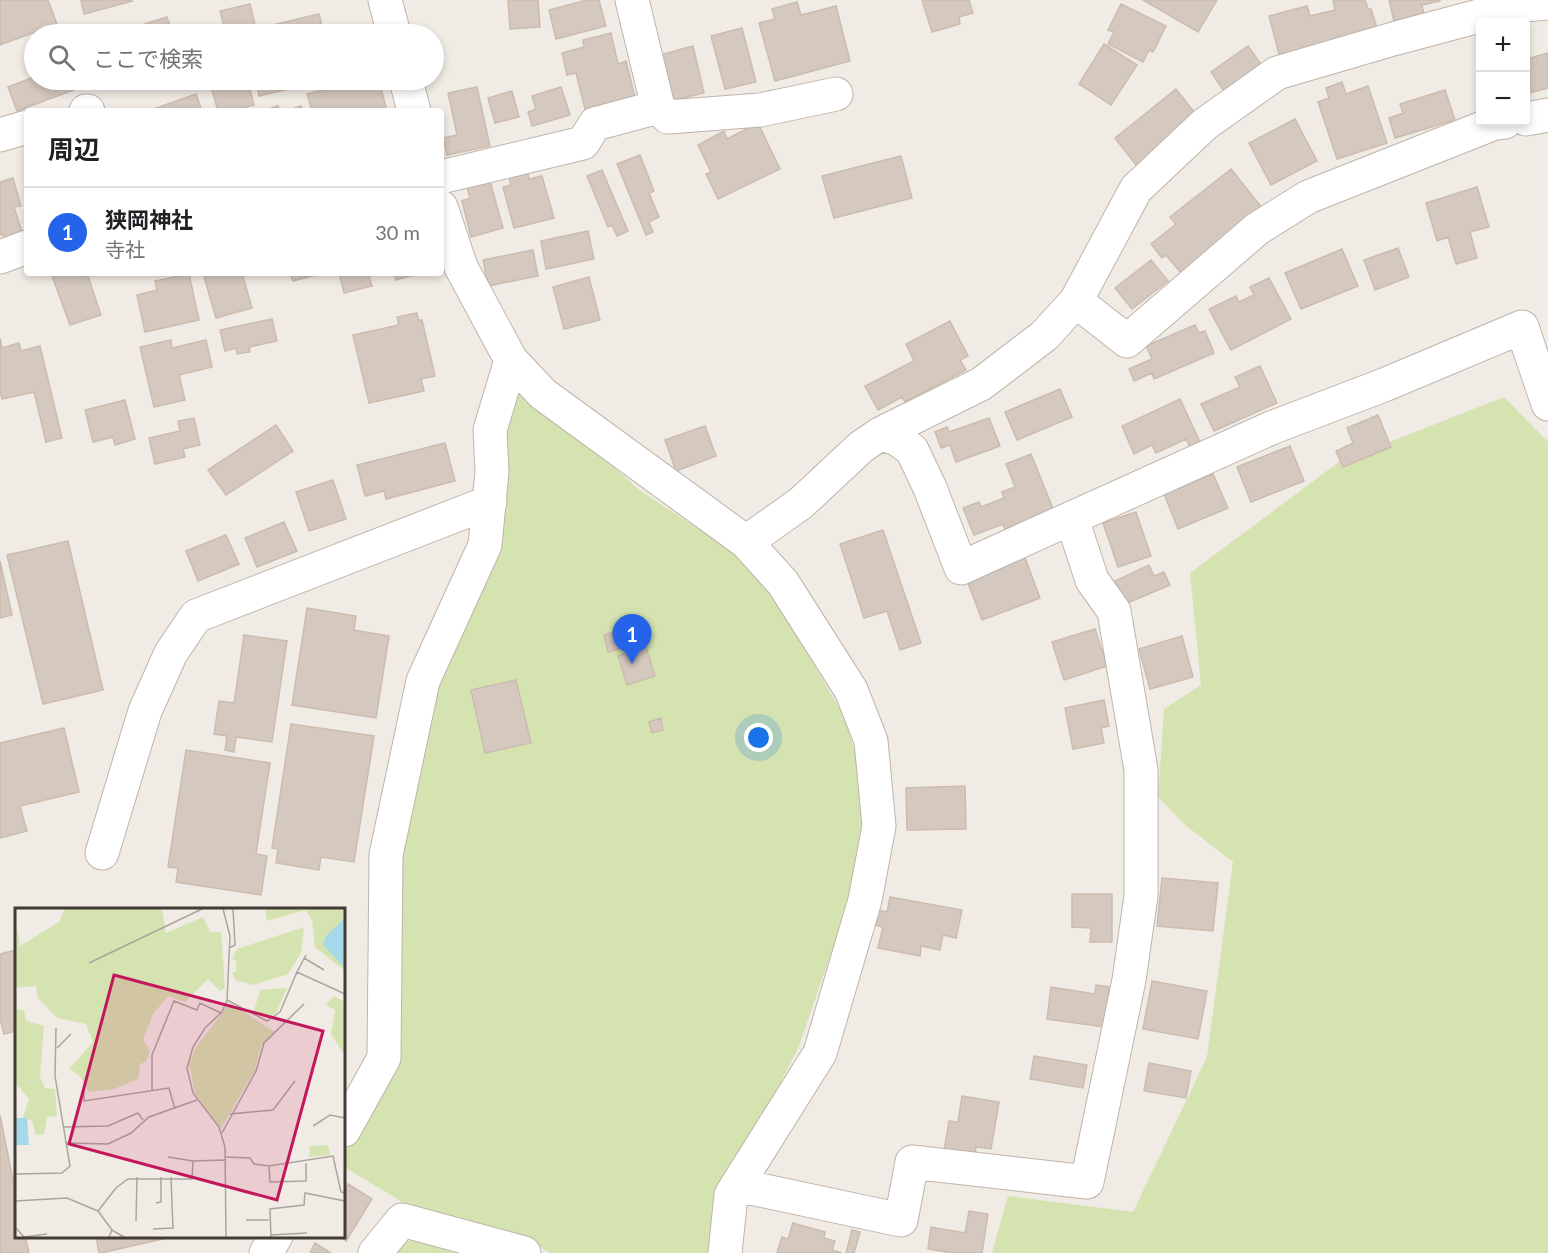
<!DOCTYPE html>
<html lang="ja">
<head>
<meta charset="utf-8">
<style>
  :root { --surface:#fff; --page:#f2f2f2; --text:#202124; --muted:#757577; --line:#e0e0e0; --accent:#2563eb }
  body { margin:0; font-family:Lato,"Noto Sans JP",sans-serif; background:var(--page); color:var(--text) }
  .controls { position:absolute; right:18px; top:18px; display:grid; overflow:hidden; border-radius:6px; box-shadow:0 3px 9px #0003 }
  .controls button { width:54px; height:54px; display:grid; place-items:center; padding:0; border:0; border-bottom:2px solid var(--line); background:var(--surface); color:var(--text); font:30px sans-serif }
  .you { position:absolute; left:759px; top:738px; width:21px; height:21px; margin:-15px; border:4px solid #fff; border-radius:50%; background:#1a73e8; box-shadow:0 0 0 9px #1a73e833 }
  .badge { display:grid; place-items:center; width:39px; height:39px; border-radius:50%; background:var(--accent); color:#fff; font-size:20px; font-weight:700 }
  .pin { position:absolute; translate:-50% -50px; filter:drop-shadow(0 2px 3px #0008) }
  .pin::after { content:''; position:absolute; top:32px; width:21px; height:18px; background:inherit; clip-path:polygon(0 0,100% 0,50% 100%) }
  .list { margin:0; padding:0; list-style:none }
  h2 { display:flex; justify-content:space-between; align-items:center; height:78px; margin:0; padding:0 24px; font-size:26px }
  h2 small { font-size:20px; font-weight:400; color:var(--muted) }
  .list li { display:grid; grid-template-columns:39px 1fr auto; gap:18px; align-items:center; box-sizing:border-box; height:90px; padding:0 24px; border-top:2px solid var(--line) }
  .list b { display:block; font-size:22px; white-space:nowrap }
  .list p { margin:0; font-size:20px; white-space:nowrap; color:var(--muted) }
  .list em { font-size:20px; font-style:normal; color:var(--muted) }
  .icon { flex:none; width:33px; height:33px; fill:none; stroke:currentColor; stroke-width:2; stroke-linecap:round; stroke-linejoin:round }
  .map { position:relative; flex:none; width:1548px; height:1253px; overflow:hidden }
  .search { position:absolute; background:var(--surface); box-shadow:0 3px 9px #0003; left:24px; top:24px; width:420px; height:66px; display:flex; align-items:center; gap:15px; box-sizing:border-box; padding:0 21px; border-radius:33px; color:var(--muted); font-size:22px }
  .panel { position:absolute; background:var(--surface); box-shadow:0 3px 9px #0003; left:24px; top:108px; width:420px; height:168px; border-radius:6px }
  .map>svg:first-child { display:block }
  .green { fill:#d4e3b0 }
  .building { fill:#d5c8be; stroke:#ccbcaf; stroke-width:1.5 }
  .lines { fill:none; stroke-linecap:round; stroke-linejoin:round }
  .minor-casing { stroke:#bfb4ab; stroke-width:35 }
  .minor { stroke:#fff; stroke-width:33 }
  .inset-road { fill:none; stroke:#aba59f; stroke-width:1.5 }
  .view { fill:#c2185b; fill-opacity:0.15; stroke:#c2185b; stroke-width:3 }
  .inset-edge { fill:none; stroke:#433b35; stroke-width:3 }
</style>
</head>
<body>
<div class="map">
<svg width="1548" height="1253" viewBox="0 0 1548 1253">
  <rect width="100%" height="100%" fill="#f1ebe5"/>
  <!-- green -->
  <path class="green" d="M522,384L639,490L738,555L768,587L844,716L863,780L864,817L845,913L799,1046L729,1184L711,1230L708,1253H550L537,1245L404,1203L344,1167V1135L402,1036L395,855L507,402Z
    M1504,397L1548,442V1253H992L1008,1196L1133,1212L1207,1057L1233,862L1185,825L1158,797L1164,709L1201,685L1190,573L1339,462Z
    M446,1239L493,1253H389L400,1241Z"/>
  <!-- building -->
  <path class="building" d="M0,0H48L57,24L0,45Z
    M81,0H131L132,1L84,14Z
    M508,0H538L540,27L510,29Z
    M587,0H599L606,26L556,39L549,10Z
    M922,0H969L973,13L959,17L960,24L932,32Z
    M1143,0H1217L1198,32Z
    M1333,0H1365L1368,9H1371L1377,28L1281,62L1269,16L1307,6L1310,16L1335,10Z
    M1389,0H1440V1L1422,5L1424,14L1394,21Z
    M797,2L801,15L836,6L850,61L775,81L759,23L775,19L772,9Z
    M250,4L256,29L319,14L324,34H226L220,11Z
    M1121,4L1166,26L1153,52L1149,50L1143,62L1108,44L1114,32L1108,30Z
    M167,17L173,34H113Z
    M742,28L756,82L725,89L711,36Z
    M611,33L618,64L626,61L635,97L585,109L576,73L567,75L562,53L584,47L583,40Z
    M1104,44L1137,65L1111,105L1079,84Z
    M693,46L704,93L671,101L660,55Z
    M1248,46L1267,73L1230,100L1211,72Z
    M1548,53V88L1526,94V59Z
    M34,77V80H97L98,81L17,111L8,87Z
    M209,80H230L232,87L248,83L254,105L231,111H218Z
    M256,80H291L293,88L259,96Z
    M361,80H379L387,111H312L307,94Z
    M1342,82L1346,94L1368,86L1387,143L1337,159L1318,102L1329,98L1326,88Z
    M477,87L490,146L447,155L443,138L457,135L448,93Z
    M561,87L570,115L532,126L528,112L536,109L532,96Z
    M1176,89L1201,121L1140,170L1115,138Z
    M1445,90L1455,120L1395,138L1389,118L1403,113L1400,104Z
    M512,91L519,117L495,123L488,98Z
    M196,94L202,111H148Z
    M278,106L280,111H261Z
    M301,106L303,111H286Z
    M1295,119L1317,161L1271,185L1249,143Z
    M758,123L780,169L718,199L706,174L711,172L698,145L724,131L727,139Z
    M640,155L654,191L649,193L659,217L649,222L653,232L646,235L617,164Z
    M901,156L912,198L834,218L822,176Z
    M1231,169L1262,208L1181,273L1166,255L1162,258L1151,244L1176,224L1170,217Z
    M602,170L628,231L617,236L612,225L608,227L587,176Z
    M528,173L529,179L542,176L554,218L514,228L503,187L511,185L509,178Z
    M13,178L21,206L14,207L23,235L5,240L2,234L0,235V182Z
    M490,181L503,228L471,237L462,201L470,198L467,187Z
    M1477,187L1489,227L1470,232L1477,258L1456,264L1448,237L1437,241L1426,203Z
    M588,231L594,259L546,269L541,241Z
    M1398,248L1409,277L1375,290L1364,260Z
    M1342,249L1358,286L1301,309L1285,273Z
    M533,250L538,276L488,286L483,260Z
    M1151,260L1168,281L1132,309L1115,288Z
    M51,273H87L101,315L70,325Z
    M203,273H242L252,308L216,318Z
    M290,273H324L293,281Z
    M339,273H368L372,286L344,293Z
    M394,273H421L396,280Z
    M189,274L199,320L145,332L137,295L157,290L155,281Z
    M589,277L600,320L564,329L553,287Z
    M1269,278L1291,319L1231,350L1209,309L1236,296L1239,302L1254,295L1250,287Z
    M417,313L418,320H422L435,376L421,379L424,391L369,403L353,335L399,325L397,317Z
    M272,319L277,341L249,347L250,352L237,354L236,348L225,351L220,330Z
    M950,321L968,356L960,360L966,370L905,402L902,397L878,410L865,386L914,361L906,344Z
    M1195,325L1199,333L1205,331L1214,353L1154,379L1152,373L1134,381L1129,369L1152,359L1146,346Z
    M0,338L2,348L19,343L21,351L40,346L62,438L46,442L34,392L2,399L0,391Z
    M171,340L172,348L206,340L212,367L179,375L185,400L154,407L140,347Z
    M1260,366L1277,403L1214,431L1201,404L1240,387L1235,377Z
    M1060,389L1072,417L1017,440L1005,412Z
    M1180,399L1201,444L1191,449L1186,439L1156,453L1152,445L1134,454L1122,426Z
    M125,400L135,439L115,445L113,437L93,442L85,410Z
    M1378,415L1391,447L1343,467L1336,451L1353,443L1347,428Z
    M194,418L200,445L183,449L185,457L155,464L149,438L180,431L178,421Z
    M989,418L1000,446L956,462L950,445L941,448L935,432L947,427L949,432Z
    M276,425L293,451L226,495L208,470Z
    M705,426L716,456L676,471L665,440Z
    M445,443L455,481L386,499L384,491L365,496L357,465Z
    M1290,446L1304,481L1251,502L1237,467Z
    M1031,454L1054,511L1005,530L1003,524L974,535L963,508L979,502L981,507L1004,498L1002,492L1015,487L1006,464Z
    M1213,474L1228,508L1178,529L1164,494Z
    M333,480L346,519L309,531L296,492Z
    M1136,512L1151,556L1118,567L1103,523Z
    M284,522L297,551L257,567L245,538Z
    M883,530L921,643L900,650L887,611L864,618L840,544Z
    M226,535L239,564L198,581L186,551Z
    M68,541L103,690L43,704L7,555Z
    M1024,555L1040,598L982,620L966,578Z
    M0,561L12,615L0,618Z
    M1149,565L1154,576L1164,572L1170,585L1125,604L1115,581Z
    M307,608L356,616L354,630L389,636L376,718L292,705Z
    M645,623L649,640L608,652L604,635Z
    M1095,629L1107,666L1064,680L1052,642Z
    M244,635L287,641L272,742L236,737L234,752L225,750L227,736L214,734L219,701L234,703Z
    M1182,636L1193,677L1150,689L1139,649Z
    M646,647L655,676L627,685L618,656Z
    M516,680L531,743L485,753L471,690Z
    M1104,700L1109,726L1101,728L1104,743L1073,749L1065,708Z
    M661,718L663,730L652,733L649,722Z
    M291,724L374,736L354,862L321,857L319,870L276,863L278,849L272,848Z
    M64,728L79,792L20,806L27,831L0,838V743Z
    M186,750L270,763L256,854L267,856L261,895L176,882L178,868L168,867Z
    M965,786L966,829L907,830L906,788Z
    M1162,878L1218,883L1213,931L1157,926Z
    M1072,894H1112V942H1090L1091,928L1072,927Z
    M890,897L962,910L956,938L943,935L940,950L921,946L920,956L878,948L883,927L875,925L878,910L887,912Z
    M16,950V1031L4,1034L0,1018V954Z
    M1152,981L1207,991L1198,1039L1143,1029Z
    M1096,985L1109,987L1104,1027L1047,1019L1051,987L1095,994Z
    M1034,1056L1087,1065L1083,1088L1030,1079Z
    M1149,1063L1191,1071L1186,1098L1144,1091Z
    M962,1096L999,1102L991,1149L976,1147L975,1156L944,1151L949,1121L958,1122Z
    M0,1115L16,1195V1236H25L29,1253H0Z
    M348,1184L372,1199L346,1241L340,1236H344V1191Z
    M969,1211L988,1214L982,1253H953L928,1249L931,1227L965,1233Z
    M793,1223L825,1232L824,1238L835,1241L832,1250L842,1253H777L782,1237L788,1239Z
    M852,1230L860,1232L854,1253H846Z
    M96,1236H176L101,1253H99Z
    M315,1243L331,1253H310Z"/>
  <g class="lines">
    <!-- minor casing -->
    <g class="minor-casing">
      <path id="minor" d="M385,0L394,34
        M406,80L414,111
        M658,107L668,117L760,110L836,94
        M86,111H88
        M1526,119L1548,115
        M0,135L27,127
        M441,177L583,143L595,124L658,107L632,0
        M441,207L461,267L511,360L543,394L746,542L783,583L851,690L871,741L879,826L865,900L820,1053L731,1195L725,1253
        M0,257L27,247
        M1076,301L1127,341L1257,229L1308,197L1495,123L1505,122
        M880,434L897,439L912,450L930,488L961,568L1271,428L1384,385L1522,327L1548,404
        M746,542L801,503L861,447L880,434L981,384L1044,336L1076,301L1136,189L1205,124L1277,73L1393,39L1516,6L1548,3
        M102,853L145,711L171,653L196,616L490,502
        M344,1130L384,1058L386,855L423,681L485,545L492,472L490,430L511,360
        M737,1185L901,1220L912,1162L1087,1182L1129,980L1141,896V770L1114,611L1092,580L1072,519
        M266,1253L276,1236
        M375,1253L402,1220L524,1253"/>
    </g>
    <!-- minor -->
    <use href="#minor" class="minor"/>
  </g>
  <!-- overview -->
  <g transform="translate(15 908)">
    <rect width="330" height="330" fill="#f1ebe5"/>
    <path d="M50,1H147L151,25L188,9L195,24H206L210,80L205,83L193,71L170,94L153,88L138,106L128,131L135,143L131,154L125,156L123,171L99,181L74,184L65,168L54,161L78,134L71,116L42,110L23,90L21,78L0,80V8L5,38L44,14ZM250,1H330V63L300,39L297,12L291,2L252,13ZM289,19L286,45L273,66L238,77L220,72L217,64H221V52L217,51L222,41ZM272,80L261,105L253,110L239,103L245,82ZM319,88L330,94V148L316,126L320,102L311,97ZM215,95L260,124L246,138L240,162L206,221L180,185L174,155L182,138ZM0,101L9,102L11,113L29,118L25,169L30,180L40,181L42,208L32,209L29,226L21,227L17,213L8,209L14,191L0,174ZM313,237L315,247L294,249L295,238Z" fill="#d4e3b0"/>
    <path d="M330,10V60L308,37L311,28ZM0,210H12L14,237H1Z" fill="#a5d9ea"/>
    <path class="inset-road" d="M208,1L215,28L212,92L207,104L190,120L178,139L172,160L178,185L204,219L210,239L211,329M214,40L220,37L218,1M289,50L309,62M74,55L187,1M282,64L291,47M212,92L252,113L265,104L282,64L330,86M42,140L56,126M69,181V193L154,180L160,201M137,183V147L159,93L182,102L185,95L206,105M215,206L258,202L280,173M298,218L315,207L330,210M49,219L93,218L123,205L128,212M207,225L241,163L249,135L289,96M50,235L93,236L116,225L134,209L182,192M153,249L178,253M211,249L235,250L239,256L254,258L318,248L326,284L330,285M254,258L255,274L291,273V255M0,266L47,265L55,258L40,168L41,120M0,293L52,290L83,303L101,280L113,271H177L178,253L211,252M141,295L146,294V269M83,303L97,322M231,312H254M121,313L122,269M1,320L9,329L32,326M138,321L158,320L156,269M256,327L292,325M94,329L97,322L109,329M256,329L255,301L289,297L290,285L330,293"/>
    <path class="view" d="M99,67L308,123L262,292L54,236Z"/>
    <rect width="330" height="330" class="inset-edge"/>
  </g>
</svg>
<div class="controls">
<button>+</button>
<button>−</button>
</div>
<div class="you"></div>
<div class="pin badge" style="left:632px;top:664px">1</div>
<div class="search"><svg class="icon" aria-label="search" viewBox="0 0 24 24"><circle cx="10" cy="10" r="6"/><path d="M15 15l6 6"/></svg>ここで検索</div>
<section class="panel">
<h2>周辺<small></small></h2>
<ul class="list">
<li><span class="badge">1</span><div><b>狭岡神社</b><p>寺社</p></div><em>30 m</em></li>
</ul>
</section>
</div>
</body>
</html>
